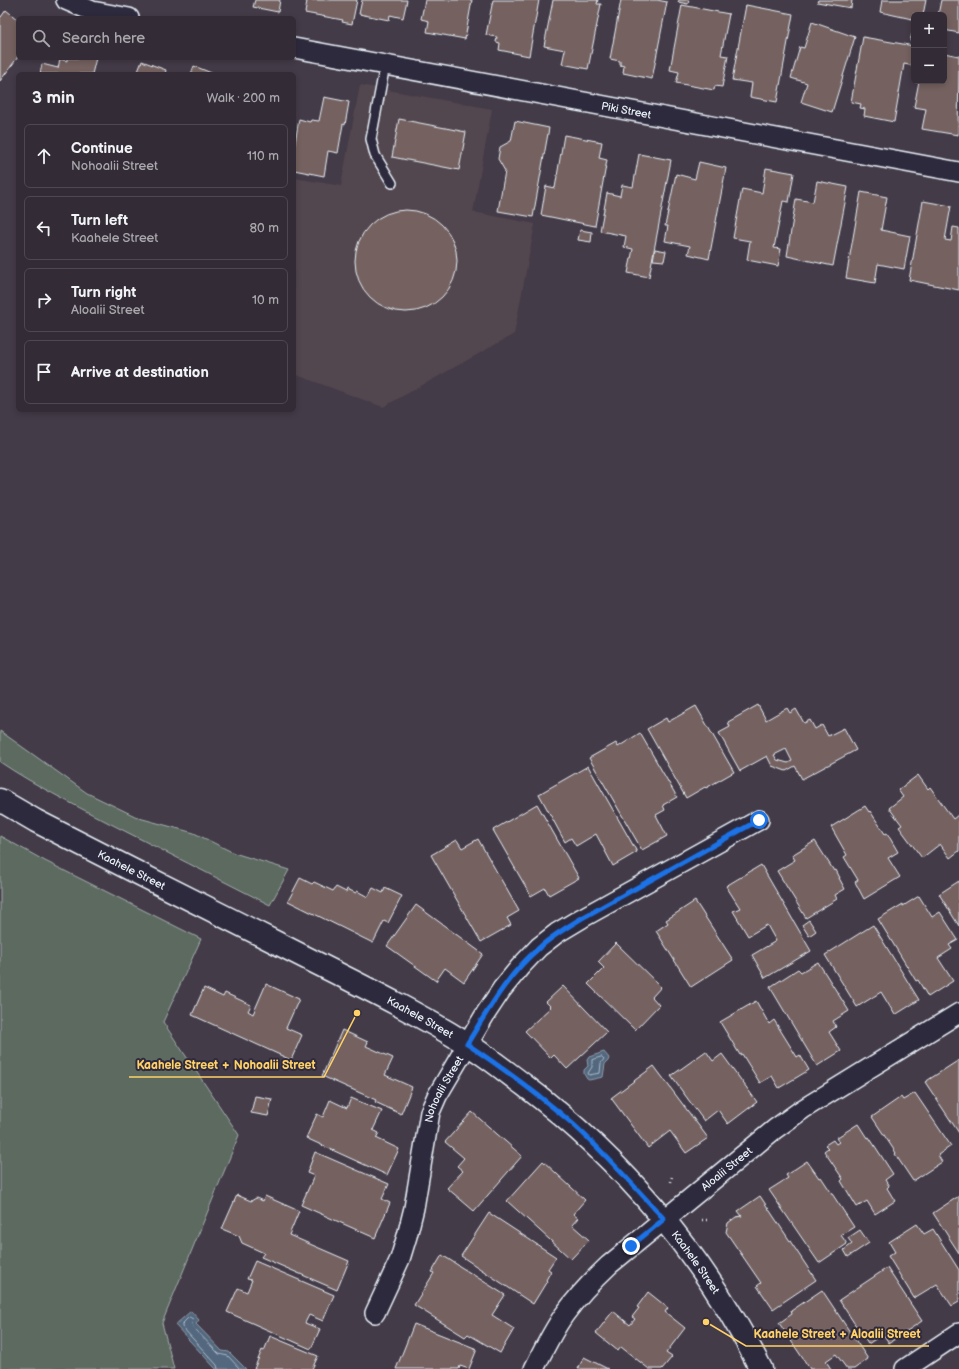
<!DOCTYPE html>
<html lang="en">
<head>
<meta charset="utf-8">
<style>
  :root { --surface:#332c36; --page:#3b343e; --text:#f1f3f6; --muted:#a9a7ad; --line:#4e4851 }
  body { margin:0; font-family:"Balsamiq Sans",sans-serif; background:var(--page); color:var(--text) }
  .controls { position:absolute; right:12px; top:12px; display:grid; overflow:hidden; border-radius:6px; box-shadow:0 2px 6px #0003 }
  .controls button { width:36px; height:36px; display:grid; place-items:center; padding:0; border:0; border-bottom:1px solid var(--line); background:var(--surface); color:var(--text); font:20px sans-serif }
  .stop { position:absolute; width:12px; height:12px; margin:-9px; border:3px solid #1a73e8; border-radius:50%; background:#fff }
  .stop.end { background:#1a73e8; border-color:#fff; box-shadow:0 1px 4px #0008 }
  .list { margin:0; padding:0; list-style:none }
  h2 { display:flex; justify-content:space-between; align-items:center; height:52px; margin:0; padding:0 16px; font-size:17px }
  h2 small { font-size:13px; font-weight:400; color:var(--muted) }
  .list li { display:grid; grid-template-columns:26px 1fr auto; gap:12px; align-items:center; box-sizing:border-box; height:64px; margin:0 8px 8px; padding:0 8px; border:1px solid var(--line); border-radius:6px }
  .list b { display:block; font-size:15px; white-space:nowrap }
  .list p { margin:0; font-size:13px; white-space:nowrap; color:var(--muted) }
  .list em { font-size:13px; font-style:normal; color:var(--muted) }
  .icon { flex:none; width:22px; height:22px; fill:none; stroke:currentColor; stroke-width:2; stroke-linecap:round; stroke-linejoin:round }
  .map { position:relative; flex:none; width:959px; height:1369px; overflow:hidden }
  .search { position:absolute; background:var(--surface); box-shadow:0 2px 6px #0003; left:16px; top:16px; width:280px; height:44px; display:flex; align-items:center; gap:10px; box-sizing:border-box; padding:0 14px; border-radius:6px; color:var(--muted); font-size:15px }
  .panel { position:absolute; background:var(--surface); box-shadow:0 2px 6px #0003; left:16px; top:72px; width:280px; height:340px; border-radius:6px }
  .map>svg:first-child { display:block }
  .built { fill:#534750 }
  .green { fill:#5c6b61; stroke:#a2aeac }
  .water { fill:#53677e; stroke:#8f9eaf }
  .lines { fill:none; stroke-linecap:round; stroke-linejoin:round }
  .shore { stroke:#acbac7; stroke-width:1 }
  .building { fill:#756261; stroke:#e8f1f8; fill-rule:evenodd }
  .lane-casing { stroke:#e8f1f8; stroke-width:12 }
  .street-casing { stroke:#e8f1f8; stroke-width:22 }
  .secondary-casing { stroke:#e8f1f8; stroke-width:25 }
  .path { stroke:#e8f1f8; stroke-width:2.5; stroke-dasharray:1 3; stroke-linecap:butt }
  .lane { stroke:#2f2a3d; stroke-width:9 }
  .street { stroke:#2f2a3d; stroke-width:19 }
  .secondary { stroke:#2f2a3d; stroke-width:22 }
  .route { stroke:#1a73e8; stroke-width:5 }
  .labels { text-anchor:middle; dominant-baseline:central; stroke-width:4; stroke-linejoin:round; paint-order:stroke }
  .street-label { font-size:11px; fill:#e8f1f8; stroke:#2f2a3d }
  .leader { fill:none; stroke:#ffd166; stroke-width:1.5 }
  .callout-dot { fill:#ffd166; stroke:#2f2a3d; stroke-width:1.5 }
  .callout-label { font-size:12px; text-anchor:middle; font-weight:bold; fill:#ffd166; stroke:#2f2a3d; stroke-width:4; stroke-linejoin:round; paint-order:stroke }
</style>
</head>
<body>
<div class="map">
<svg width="959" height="1369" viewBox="0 0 959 1369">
  <rect width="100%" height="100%" fill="#443b48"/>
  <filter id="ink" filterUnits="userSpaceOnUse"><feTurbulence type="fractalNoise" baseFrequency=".025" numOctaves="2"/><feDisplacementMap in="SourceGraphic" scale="8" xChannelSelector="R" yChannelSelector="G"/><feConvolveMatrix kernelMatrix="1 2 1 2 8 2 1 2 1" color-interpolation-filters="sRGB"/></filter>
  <g filter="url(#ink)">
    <!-- built -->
    <path class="built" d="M360,85L492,109L473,212L535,224L514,334L383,407L294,374V178L341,186Z"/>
    <!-- green -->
    <path class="green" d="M0,731L87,793L139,818L194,833L234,853L289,870L270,905C216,877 161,850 107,822C71,803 34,785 0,762Z
      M0,836L45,861L201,939L163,1022L239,1135L162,1323L174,1369H0Z"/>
    <!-- water -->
    <path class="water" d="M604,1052L609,1058L608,1061L605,1064L603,1077L589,1080L587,1079L584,1074V1070L588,1066L587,1060L589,1057Z
      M191,1311L199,1320L196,1324L222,1351L229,1352L246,1369H216L175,1325Z"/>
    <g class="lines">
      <!-- shore -->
      <path class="shore" d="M602,1057L604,1059L601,1063L600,1073L589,1075L588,1073L592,1067V1060Z
        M218,1369L217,1365L182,1327V1324L189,1317L193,1319L192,1324L193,1327L219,1354L228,1356L240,1369"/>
    </g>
    <!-- building -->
    <path class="building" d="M255,0H280L278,12L253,7Z
      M300,0H357L352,24L342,22L343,20L305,13L307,1Z
      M362,0H407L403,18L390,15L389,20L359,14Z
      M425,0H472L465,39L427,32L429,21L421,19Z
      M493,0H539L529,56L499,50L500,43L496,42L497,37L486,35Z
      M553,0H598L597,4H601L588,69L562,64L565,50L544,46Z
      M621,0H657L667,2L652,79L623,73L624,66L620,65V61L610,59Z
      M679,0H689L688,4L678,2Z
      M818,0H852L851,8L817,2Z
      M882,0H926L923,15L913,14L912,19L880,12Z
      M941,0H959V33L944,30V15H938Z
      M682,5L729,14L721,55L728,56L722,87L715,86L714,90L676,83L679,72L670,70Z
      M746,5L793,14L777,102L750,97L752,83L732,80Z
      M6,10L18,20V57L0,81V16L1,17Z
      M812,22L855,37L832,112L801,102L807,83L791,78L800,47L804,48Z
      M912,34L914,35V42L910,41Z
      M863,37L914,46V66L904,64L894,122L864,116L865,109L860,108L861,104L851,102Z
      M944,53L959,56L958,135L922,129L926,109L914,107L919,81H944Z
      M67,58H96L92,74H40L42,64L58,68L60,59L67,61Z
      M142,61L166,70L165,74H137Z
      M194,66L214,74H191Z
      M324,97L349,102L345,125L343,124L338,153L328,151L324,176L294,170V149L299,119L310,122L311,120L319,121Z
      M399,119L466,132L459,170L392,157Z
      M515,121L549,128L533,217L498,211L505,171L498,159L500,147L511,141Z
      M564,135L602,142L599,158L607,160L595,226L541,215L546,186L555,188Z
      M639,154L671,160L649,277L628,273L633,249L624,247L626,236L600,231L607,193L620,196L622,185L633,187Z
      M699,162L726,168L709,259L688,254L690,246L665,241L668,226H665L676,174L695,179Z
      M766,168L794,173L789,202L783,201L774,248L781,249L778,266L747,260L750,241L733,238L742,189L762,193Z
      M817,181L848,187L833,266L787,256L796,199L813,202Z
      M861,192L887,197L881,230L910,236L904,269L878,264L875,283L846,278Z
      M923,201L951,206L945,240L951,241L953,227L959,228V290L909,280Z
      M355 261a51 51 0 1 1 102 0a51 51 0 1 1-102 0Z
      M580,230L592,232L591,242L578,240Z
      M655,249L666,251L664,261L653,260Z
      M758,705L766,720L787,708L790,713L796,709L804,723L810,720L815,729L822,725L828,736L844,728L856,750L802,779L795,766L786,771L772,766L767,756L740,771L719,733L730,727L728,722ZM786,749L792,761L788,763L777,760L774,755Z
      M696,706L734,772L706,788L705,787L686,798L647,729L666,718L668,722Z
      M640,733L677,797L663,805L665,810L656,815L667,836L642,850L589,758L616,743L618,747Z
      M588,766L637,852L613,866L596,834L576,846L571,838L565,842L539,794Z
      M918,775L928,789L930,787L953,819L958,815L959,817V851L950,858L940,844L922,858L899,827L902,825L889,808L903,797L898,790Z
      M537,804L579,878L549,895L545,888L531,896L493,830Z
      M865,806L869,812L870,811L885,834L887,833L898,852L888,858L900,877L864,899L855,882L858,880L844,857L847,855L831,827Z
      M478,839L519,911L507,918L511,925L481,942L431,855L457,840L462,848Z
      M815,841L834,871L836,870L840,878H839L845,889L835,895L837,899L806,918L777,871L795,860L792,855Z
      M761,865L811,951L765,978L752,955L776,941L767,925L748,936L733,911L740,908L726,886Z
      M300,878L312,884L314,882L333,891L336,887L346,892L347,889L356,893L357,891L368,897L373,888L383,893L385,888L402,896L388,923L384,921L373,943L288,901Z
      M959,881V926L939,894Z
      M919,896L932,917L940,912L958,940L949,945L952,949L938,958L953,981L928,997L918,980L916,981L878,919L903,904V906Z
      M695,901L733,960L691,987L656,931L668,923L666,920Z
      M416,905L483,954L464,982L445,968L436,981L387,946Z
      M809,920L816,931L809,936L802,925Z
      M873,925L919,1000L895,1015L881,992L857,1007L825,955Z
      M616,943L661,987L652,997L659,1005L635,1030L588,984L604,968L598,962Z
      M818,962L849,1011L833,1021L836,1027L829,1032L841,1051L817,1066L770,987L798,969L801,972Z
      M266,984L299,999L286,1028L302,1035L291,1060L192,1015L204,988L223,997L225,993L251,1005L248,1011L253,1014Z
      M563,986L607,1032L567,1069L554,1055L551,1058L525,1031L551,1007L546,1002Z
      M756,1001L769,1024L774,1020L797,1057L800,1055L809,1070L779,1088L772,1076L760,1083L742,1054L740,1055L720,1022Z
      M342,1030L368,1042L366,1046L393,1058L385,1075L412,1087L401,1114L375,1102L376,1100L322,1076Z
      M706,1051L713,1061L722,1054L757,1102L728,1124L718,1110L704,1121L671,1076Z
      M959,1060V1133L925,1082Z
      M654,1066L708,1138L686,1153L670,1131L648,1148L611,1098Z
      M915,1093L951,1146L938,1155L942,1162L913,1181L895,1154L896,1153L872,1117L901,1097L903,1100Z
      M255,1096L272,1099L268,1116L251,1113Z
      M351,1098L382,1111L373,1130L379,1133L376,1138L399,1149L387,1175L306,1138L317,1114L323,1117L330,1100L347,1108Z
      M472,1112L522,1156L474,1211L447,1188L463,1171L457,1166L464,1158L445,1142Z
      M858,1124L867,1138L869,1137L893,1174L885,1180L889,1186L887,1188L895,1201L875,1214L867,1201L857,1207L841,1181L843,1179L824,1151L828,1148L825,1145L833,1140L836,1144L839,1142L836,1138Z
      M315,1152L389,1184L382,1199L390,1203L375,1238L301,1205L314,1176L307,1173Z
      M543,1161L585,1200L573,1214L578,1218L572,1225L589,1240L571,1259L507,1201Z
      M807,1161L819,1178L821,1177L854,1227L841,1235L847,1244L819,1263L769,1190L788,1178L786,1175Z
      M237,1195L251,1201L256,1198L263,1201L265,1196L299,1211L289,1235L349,1261L337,1290L261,1257L264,1253L242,1243L239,1236L222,1229Z
      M760,1196L816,1280L773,1309L757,1286L761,1283L726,1232L728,1223L736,1217L742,1216L738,1211Z
      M959,1196V1253L933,1213Z
      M489,1213L556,1257L548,1269L551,1271L546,1280L547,1281L533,1304L461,1256Z
      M917,1224L924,1234L933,1229L959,1270V1302L952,1306L937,1284L914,1298L888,1256L895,1252L889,1242Z
      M860,1230L869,1243L848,1257L844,1250L852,1244L848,1238Z
      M442,1255L505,1295L492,1315L514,1329L500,1353L468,1334L465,1337L414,1305L434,1273L432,1272Z
      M255,1261L334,1295L323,1321L309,1315L305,1323L320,1329L311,1349L227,1312L238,1288L247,1292L252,1280L247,1279Z
      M887,1268L922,1321L889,1343L883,1334L868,1344L839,1300Z
      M822,1290L868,1359L854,1369H847L836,1354L826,1361L831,1369H810L779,1323L792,1314L791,1311Z
      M648,1292L668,1308L665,1312L685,1328L666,1353L672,1357L662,1369H649L621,1347L618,1351L596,1333L613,1311L630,1325L635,1319L632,1317L639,1308L637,1307Z
      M414,1324L477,1349L469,1369L460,1366L459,1369H396Z
      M270,1336L318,1356L312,1369H254L262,1350L264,1351Z
      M584,1357L608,1369H578Z"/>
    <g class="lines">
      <!-- lane casing -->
      <g class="lane-casing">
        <path id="lane" d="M385,65L371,139L375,155L392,183"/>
      </g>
      <!-- street casing -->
      <g class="street-casing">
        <g id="street">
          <path d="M66,0L92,11L129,18"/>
          <path id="s1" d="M294,48L959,172"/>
          <path id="s2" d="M375,1313L400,1259L407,1236L414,1208L430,1112L437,1096L486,1013L502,989L520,967L539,947L557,933L582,918L759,820"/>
          <path id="s3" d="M534,1369C543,1351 552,1332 564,1315C577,1297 593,1280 609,1265L775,1129L803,1109L959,1013"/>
          <path d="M905,1369L959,1333"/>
        </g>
      </g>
      <!-- secondary casing -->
      <g class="secondary-casing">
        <g id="secondary">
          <path id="s4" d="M0,800L36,821C116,862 197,903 277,943C341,976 406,1006 467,1044C487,1056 505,1071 524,1085C623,1160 705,1257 761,1369"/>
        </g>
      </g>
      <!-- path -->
      <path class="path" d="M671,1182L672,1176
        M702,1220H708"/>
      <!-- lane -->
      <use href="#lane" class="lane"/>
      <!-- street -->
      <use href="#street" class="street"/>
      <!-- secondary -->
      <use href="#secondary" class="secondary"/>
    </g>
  </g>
  <g class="lines" filter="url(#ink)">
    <!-- route -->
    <path class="route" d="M631,1246L664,1219C635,1187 606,1154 574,1125C540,1095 504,1069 467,1044C488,1010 508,974 539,948C552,936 567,927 582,918L759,820"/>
  </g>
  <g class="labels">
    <!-- street labels -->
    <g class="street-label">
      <text stroke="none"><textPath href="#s1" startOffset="338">Piki Street</textPath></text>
      <text stroke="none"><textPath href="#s4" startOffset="149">Kaahele Street</textPath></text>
      <text stroke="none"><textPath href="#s4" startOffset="473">Kaahele Street</textPath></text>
      <text stroke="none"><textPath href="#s2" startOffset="236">Nohoalii Street</textPath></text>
      <text stroke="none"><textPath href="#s3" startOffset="281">Aloalii Street</textPath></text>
      <text stroke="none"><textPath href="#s4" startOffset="845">Kaahele Street</textPath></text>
    </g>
  </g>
  <!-- callouts -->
  <path class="leader" d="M357 1013L324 1077H129M706 1322L746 1346H929"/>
  <g class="callout-dot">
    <circle cx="357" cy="1013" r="4"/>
    <circle cx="706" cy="1322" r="4"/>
  </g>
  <g class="callout-label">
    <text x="226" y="1069">Kaahele Street + Nohoalii Street</text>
    <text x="837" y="1338">Kaahele Street + Aloalii Street</text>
  </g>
</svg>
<div class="controls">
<button>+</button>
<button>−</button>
</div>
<div class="stop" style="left:759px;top:820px"></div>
<div class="stop end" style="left:631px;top:1246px"></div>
<div class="search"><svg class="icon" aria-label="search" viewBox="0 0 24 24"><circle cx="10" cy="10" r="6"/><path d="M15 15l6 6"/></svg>Search here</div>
<section class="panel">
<h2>3 min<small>Walk · 200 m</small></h2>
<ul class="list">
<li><svg class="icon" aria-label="ahead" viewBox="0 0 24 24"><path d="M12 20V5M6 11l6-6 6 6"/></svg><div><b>Continue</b><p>Nohoalii Street</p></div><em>110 m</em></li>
<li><svg class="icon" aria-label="left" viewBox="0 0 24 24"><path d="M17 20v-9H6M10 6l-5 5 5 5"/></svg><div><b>Turn left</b><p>Kaahele Street</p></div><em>80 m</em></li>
<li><svg class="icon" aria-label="right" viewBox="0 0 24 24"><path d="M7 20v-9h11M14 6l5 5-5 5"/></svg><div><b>Turn right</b><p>Aloalii Street</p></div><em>10 m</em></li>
<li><svg class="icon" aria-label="arrive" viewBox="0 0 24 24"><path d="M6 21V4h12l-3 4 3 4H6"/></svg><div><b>Arrive at destination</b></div></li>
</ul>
</section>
</div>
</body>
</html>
